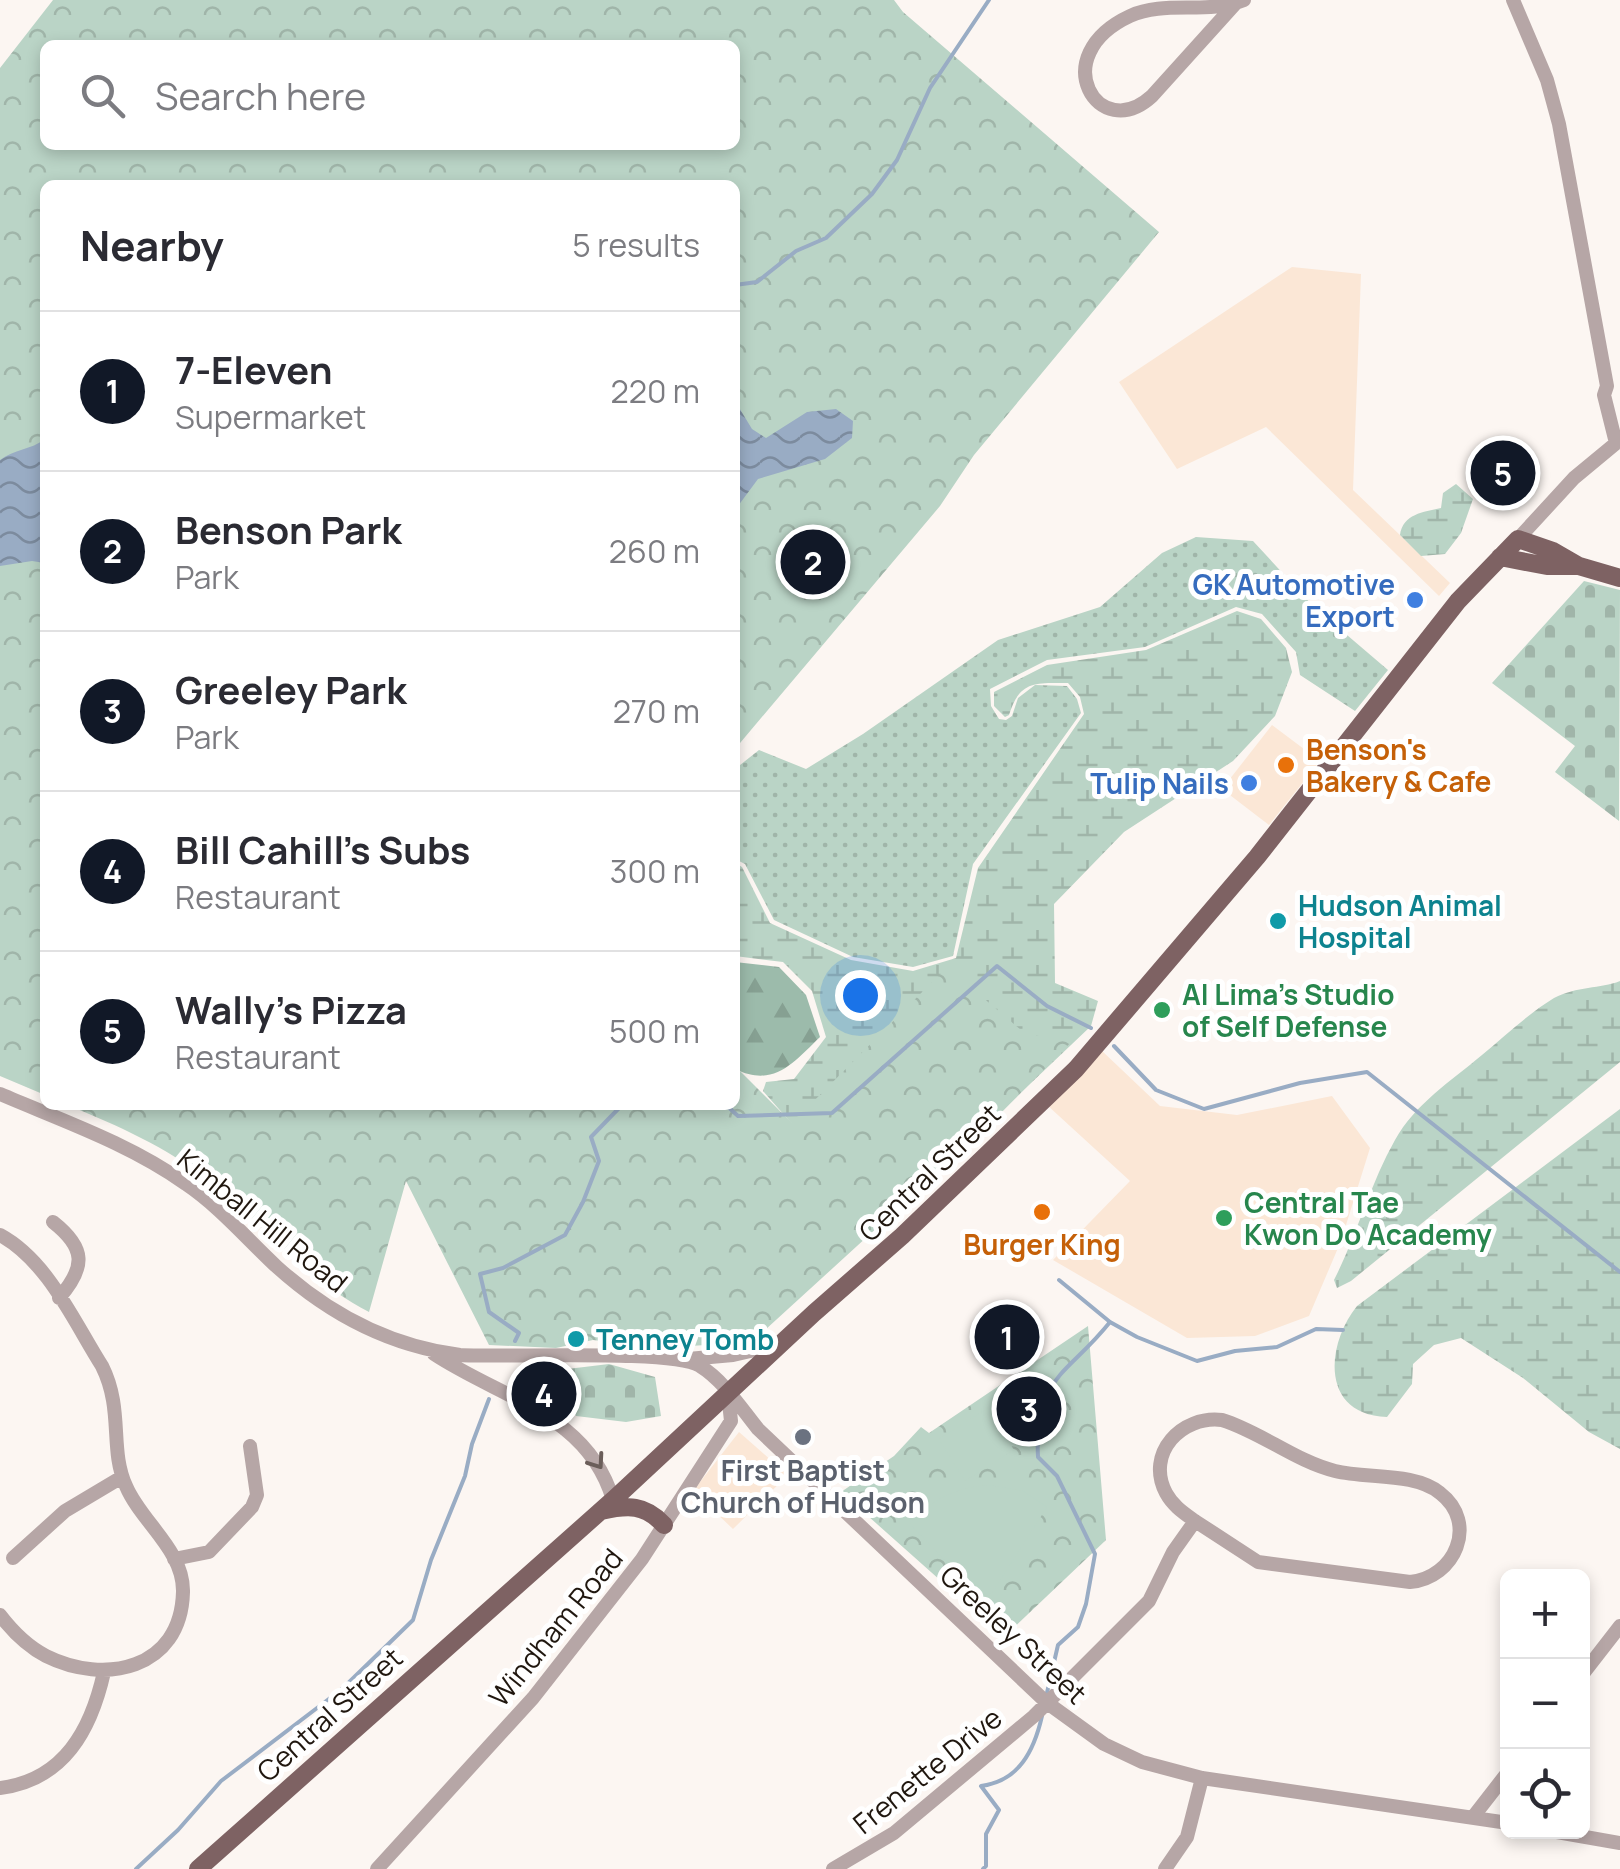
<!DOCTYPE html>
<html lang="en">
<head>
<meta charset="utf-8">
<style>
  :root { --surface:#fff; --page:#f2f2f3; --text:#2b2b33; --muted:#7c7c81; --line:#e1e1e2; --accent:#111827 }
  body { margin:0; font-family:Manrope,sans-serif; background:var(--page); color:var(--text) }
  .controls { position:absolute; right:30px; bottom:30px; display:grid; overflow:hidden; border-radius:15px; box-shadow:0 5px 15px #0003 }
  .controls button { width:90px; height:90px; display:grid; place-items:center; padding:0; border:0; border-bottom:2px solid var(--line); background:var(--surface); color:var(--text); font:50px sans-serif }
  .you { position:absolute; left:860px; top:995px; width:35px; height:35px; margin:-25px; border:8px solid #fff; border-radius:50%; background:#1a73e8; box-shadow:0 0 0 15px #1a73e833 }
  .badge { display:grid; place-items:center; width:65px; height:65px; border-radius:50%; background:var(--accent); color:#fff; font-size:32px; font-weight:700 }
  .pin { position:absolute; translate:-50% -50%; border:5px solid #fff; box-shadow:0 2px 10px #0006 }
  .list { margin:0; padding:0; list-style:none }
  h2 { display:flex; justify-content:space-between; align-items:center; height:130px; margin:0; padding:0 40px; font-size:42px }
  h2 small { font-size:32px; font-weight:400; color:var(--muted) }
  .list li { display:grid; grid-template-columns:65px 1fr auto; gap:30px; align-items:center; box-sizing:border-box; height:160px; padding:0 40px; border-top:2px solid var(--line) }
  .list b { display:block; font-size:38px; white-space:nowrap }
  .list p { margin:0; font-size:32px; white-space:nowrap; color:var(--muted) }
  .list em { font-size:32px; font-style:normal; color:var(--muted) }
  .icon { flex:none; width:55px; height:55px; fill:none; stroke:currentColor; stroke-width:2; stroke-linecap:round; stroke-linejoin:round }
  .map { position:relative; flex:none; width:1620px; height:1869px; overflow:hidden }
  .search { position:absolute; background:var(--surface); box-shadow:0 5px 15px #0003; left:40px; top:40px; width:700px; height:110px; display:flex; align-items:center; gap:25px; box-sizing:border-box; padding:0 35px; border-radius:15px; color:var(--muted); font-size:38px }
  .panel { position:absolute; background:var(--surface); box-shadow:0 5px 15px #0003; left:40px; top:180px; width:700px; height:930px; border-radius:15px }
  .map>svg:first-child { display:block }
  .built { fill:#fbe7d6 }
  .grass { fill:url(#grass-dots) }
  .forest { fill:url(#forest-firs) }
  .wetland { fill:url(#wetland-marsh) }
  .cemetery { fill:url(#cemetery-stones) }
  .park { fill:url(#park-crowns); fill-rule:evenodd }
  .garden { fill:#bad4c6 }
  .water { fill:url(#water-waves) }
  .lines { fill:none; stroke-linecap:round; stroke-linejoin:round }
  .stream { stroke:#99acc4; stroke-width:4 }
  .minor { stroke:#b6a6a6; stroke-width:14 }
  .major { stroke:#7e6263; stroke-width:18 }
  .oneway { stroke:#6b5e5a }
  .shop-dot { fill:#3f7fe0; stroke:#fff; stroke-width:4 }
  .food-dot { fill:#e8710a; stroke:#fff; stroke-width:4 }
  .culture-dot { fill:#0f9aa8; stroke:#fff; stroke-width:4 }
  .leisure-dot { fill:#2e9e5b; stroke:#fff; stroke-width:4 }
  .worship-dot { fill:#6b7280; stroke:#fff; stroke-width:4 }
  .labels { text-anchor:middle; dominant-baseline:central; stroke-width:10; stroke-linejoin:round; paint-order:stroke }
  .shop-label { font-size:28px; font-weight:bold; fill:#366cbe; stroke:#fff; text-anchor:end }
  .food-label { font-size:28px; font-weight:bold; fill:#c56008; stroke:#fff; text-anchor:start }
  .culture-label { font-size:28px; font-weight:bold; fill:#0d838f; stroke:#fff; text-anchor:start }
  .leisure-label { font-size:28px; font-weight:bold; fill:#27864d; stroke:#fff; text-anchor:start }
  .street-label { font-size:28px; fill:#20170f; stroke:#fff }
  .worship-label { font-size:28px; font-weight:bold; fill:#5b616d; stroke:#fff }
</style>
</head>
<body>
<div class="map">
<svg width="1620" height="1869" viewBox="0 0 1620 1869">
  <defs>
    <pattern id="grass-dots" width="8" height="8" patternUnits="userSpaceOnUse" patternTransform="scale(2.5)"><rect width="8" height="8" fill="#bad4c6"/><path d="M2 2h.1M6 6h.1" fill="none" stroke="#a0b5a9" stroke-width="1.8" stroke-linecap="round"/></pattern>
    <pattern id="forest-firs" width="22" height="20" patternUnits="userSpaceOnUse" patternTransform="scale(2.5)"><rect width="22" height="20" fill="#9cbbab"/><path d="M5 1l3.5 6h-7zM16 11l3.5 6h-7z" fill="#86a092"/></pattern>
    <pattern id="wetland-marsh" width="20" height="14" patternUnits="userSpaceOnUse" patternTransform="scale(2.5)"><rect width="20" height="14" fill="#bad4c6"/><path d="M1 5h8M5 5V1M11 12h8M15 12V8" fill="none" stroke="#a0b5a9"/></pattern>
    <pattern id="cemetery-stones" width="16" height="16" patternUnits="userSpaceOnUse" patternTransform="scale(2.5)"><rect width="16" height="16" fill="#bad4c6"/><path d="M2 7V4a2 2 0 0 1 4 0v3zM10 15v-3a2 2 0 0 1 4 0v3z" fill="#a0b5a9"/></pattern>
    <pattern id="park-crowns" width="20" height="18" patternUnits="userSpaceOnUse" patternTransform="scale(2.5)"><rect width="20" height="18" fill="#bad4c6"/><path d="M2 6a3 3 0 1 1 6 0M12 15a3 3 0 1 1 6 0" fill="none" stroke="#a0b5a9"/></pattern>
    <pattern id="water-waves" width="16" height="10" patternUnits="userSpaceOnUse" patternTransform="scale(2.5)"><rect width="16" height="10" fill="#99acc4"/><path d="M0 5q4-4 8 0t8 0" fill="none" stroke="#7c8b9e"/></pattern>
  </defs>
  <rect width="100%" height="100%" fill="#fcf6f2"/>
  <!-- built -->
  <path class="built" d="M1292,267L1361,274L1353,490L1450,583L1439,596L1266,427L1177,469L1119,382Z
    M1272,725L1320,761L1269,825L1222,789Z
    M1101,1050L1160,1106L1237,1115L1332,1096L1370,1148L1341,1241L1309,1316L1255,1336L1187,1338L1053,1260L1130,1181L1047,1105Z
    M739,1432L788,1475L733,1529L693,1491Z"/>
  <!-- grass -->
  <path class="grass" d="M1196,537L1253,541L1313,606L1388,670L1355,711L1300,675L1296,652L1262,614L1236,607L1145,647L1047,660L990,689L991,706L999,719L1006,720L1012,716L1018,698L1035,685L1067,686L1077,699L1081,713L973,864L953,956L913,967L853,957L774,920L745,864L735,859V769L759,750L806,769L863,734L998,640L1100,607L1162,553Z"/>
  <!-- forest -->
  <path class="forest" d="M735,962L779,967L806,995L820,1037C793,1063 774,1088 735,1069Z"/>
  <!-- wetland -->
  <path class="wetland" d="M1456,484L1473,499L1461,533L1445,554L1421,556L1400,535C1403,514 1423,512 1441,508L1443,493Z
    M1237,611L1261,619L1286,648L1292,672L1275,716L1233,761L1124,832L1054,904L1055,983L1098,1001L1091,1026L947,1163L800,1133L763,1091L766,1082L794,1079L826,1037L812,991L783,962L735,956V863L742,867L770,923L851,960L913,971L956,958L978,868L1084,714L1080,697L1068,683C1035,683 1020,680 1009,715L1005,717L994,706V692L1047,665L1146,650Z
    M1620,981V1062L1351,1281L1337,1288L1334,1280C1357,1235 1370,1184 1395,1140C1415,1104 1451,1081 1482,1055C1506,1035 1528,1014 1554,998C1577,986 1600,989 1620,981Z
    M1620,1109V1449L1589,1432L1523,1378L1461,1338L1434,1345L1413,1364L1412,1384L1387,1417C1321,1415 1325,1346 1357,1306Z"/>
  <!-- cemetery -->
  <path class="cemetery" d="M1584,581L1620,590L1619,821L1555,772L1575,746L1492,683Z
    M609,1364L655,1377L661,1416L626,1422L576,1416L551,1371Z"/>
  <!-- park -->
  <path class="park" d="M53,0H894L903,12L1159,232L974,455L940,506L735,749V185H45V1095L0,1076V68ZM45,45H735V145H45Z
    M947,967L1028,1036L1082,1031L985,1129L752,1342L690,1346L633,1345L593,1340L556,1348L489,1345L406,1181L369,1312C306,1280 264,1225 209,1181C167,1147 118,1126 68,1105H735V1066L792,1123Z
    M1088,1326L1106,1540L1004,1637L841,1492L894,1456L921,1427L929,1433Z"/>
  <!-- garden -->
  <path class="garden" d="M988,1408L1014,1450L965,1481L939,1439Z
    M989,1485L1023,1491L1047,1507L992,1593L978,1595L910,1524C931,1499 957,1487 989,1485Z"/>
  <!-- water -->
  <path class="water" d="M735,401L752,429L766,438L807,412L836,409L853,421L852,438L825,459L758,479L735,510Z
    M45,439V563L32,561L0,566V460C14,449 31,450 45,439Z"/>
  <g class="lines">
    <!-- stream -->
    <path class="stream" d="M735,285L757,282L796,251L826,238L872,194L897,160L930,88L989,0
      M1114,1046L1156,1090L1204,1109L1300,1083L1367,1072L1620,1272
      M726,1105L738,1116L832,1113L997,966L1047,1006L1091,1028
      M1059,1280L1110,1322L1137,1337L1197,1361L1235,1351L1277,1347L1316,1329L1343,1330
      M515,1341L519,1333L489,1312L480,1274L503,1268L565,1235L583,1202L599,1161L591,1137L622,1105
      M1046,1697L1058,1645L1078,1627L1086,1604L1095,1554L1057,1476L1038,1457C1034,1376 1067,1376 1110,1322
      M136,1869L178,1830L221,1781L342,1689L413,1620L431,1560L465,1476L472,1444L489,1399
      M983,1869L986,1866V1834L999,1810L981,1786C1019,1781 1034,1751 1042,1716"/>
    <!-- minor -->
    <path class="minor" d="M1513,0L1547,80L1559,124L1607,386L1604,395L1616,443
      M1235,4L1152,96C1099,145 1044,56 1130,16C1165,0 1207,15 1244,0
      M1518,539L1574,478L1620,440
      M0,1094C63,1121 130,1144 186,1184C220,1207 247,1239 277,1267C329,1314 389,1346 460,1355C503,1358 674,1349 700,1366C723,1380 741,1408 758,1429L1046,1702L1104,1744L1142,1762L1202,1778L1508,1823
      M53,1222C86,1248 86,1267 59,1298
      M0,1235C48,1261 74,1322 102,1366C124,1410 109,1449 126,1486C141,1522 184,1550 183,1592C181,1670 104,1685 46,1656C27,1646 13,1632 0,1615
      M434,1354C502,1399 588,1414 613,1500
      M688,1359L733,1355L780,1344
      M13,1558L65,1511L122,1477
      M174,1559L209,1552L252,1507L257,1495L250,1446
      M1582,1675L1620,1626
      M0,1788C64,1780 91,1730 104,1672
      M1473,1817L1508,1772
      M1557,1832L1620,1843
      M377,1869L533,1698L642,1559L731,1421L728,1393
      M833,1869L894,1833L1034,1716L1149,1601L1173,1552L1195,1521C1184,1513 1173,1506 1166,1493C1145,1453 1182,1415 1222,1420C1261,1432 1295,1461 1335,1471C1367,1479 1414,1472 1440,1493C1479,1523 1455,1578 1410,1582L1258,1562L1195,1521
      M1165,1869L1187,1837L1202,1778"/>
    <!-- major -->
    <path class="major" d="M1500,557L1547,566H1579
      M601,1511C628,1505 645,1504 664,1525
      M198,1869L613,1500L814,1313L902,1236L1076,1069L1257,857L1458,601L1518,539L1553,551L1579,566L1620,578"/>
  </g>
  <!-- one-way arrows -->
  <defs><path id="oneway-chevron" d="M-2-3.5L2.5 0L-2 3.5" fill="none" stroke-width="1.6" stroke-linecap="round" stroke-linejoin="round" transform="scale(2.5)"/></defs>
  <use class="oneway" href="#oneway-chevron" transform="translate(597 1462) rotate(55)"/>
  <!-- markers -->
  <g class="shop-dot">
    <circle cx="1415" cy="600" r="10"/>
    <circle cx="1249" cy="783" r="10"/>
  </g>
  <g class="food-dot">
    <circle cx="1286" cy="765" r="10"/>
    <circle cx="1042" cy="1212" r="10"/>
  </g>
  <g class="culture-dot">
    <circle cx="1278" cy="921" r="10"/>
    <circle cx="576" cy="1339" r="10"/>
  </g>
  <g class="leisure-dot">
    <circle cx="1162" cy="1010" r="10"/>
    <circle cx="1224" cy="1218" r="10"/>
  </g>
  <circle class="worship-dot" cx="803" cy="1437" r="10"/>
  <g class="labels">
    <!-- shop labels -->
    <g class="shop-label">
      <text x="1395" y="584">GK Automotive<tspan x="1395" dy="32">Export</tspan></text>
      <text x="1229" y="783">Tulip Nails</text>
    </g>
    <!-- food labels -->
    <g class="food-label">
      <text x="1306" y="749">Benson's<tspan x="1306" dy="32">Bakery &amp; Cafe</tspan></text>
      <text x="1042" y="1244" text-anchor="middle">Burger King</text>
    </g>
    <!-- culture labels -->
    <g class="culture-label">
      <text x="1298" y="905">Hudson Animal<tspan x="1298" dy="32">Hospital</tspan></text>
      <text x="596" y="1339">Tenney Tomb</text>
    </g>
    <!-- leisure labels -->
    <g class="leisure-label">
      <text x="1182" y="994">Al Lima's Studio<tspan x="1182" dy="32">of Self Defense</tspan></text>
      <text x="1244" y="1202">Central Tae<tspan x="1244" dy="32">Kwon Do Academy</tspan></text>
    </g>
    <!-- street labels -->
    <g class="street-label">
      <text transform="translate(929 1172) rotate(-44)">Central Street</text>
      <text transform="translate(263 1220) rotate(39)">Kimball Hill Road</text>
      <text transform="translate(555 1627) rotate(-51)">Windham Road</text>
      <text transform="translate(1014 1634) rotate(43)">Greeley Street</text>
      <text transform="translate(329 1714) rotate(-42)">Central Street</text>
      <text transform="translate(927 1770) rotate(-39)">Frenette Drive</text>
    </g>
    <!-- worship labels -->
    <g class="worship-label">
      <text x="803" y="1470">First Baptist<tspan x="803" dy="32">Church of Hudson</tspan></text>
    </g>
  </g>
</svg>
<div class="controls">
<button>+</button>
<button>−</button>
<button><svg class="icon" aria-label="locate" viewBox="0 0 24 24"><circle cx="12" cy="12" r="6"/><path d="M12 2v4M12 18v4M2 12h4M18 12h4"/></svg></button>
</div>
<div class="you"></div>
<div class="pin badge" style="left:1007px;top:1337px">1</div>
<div class="pin badge" style="left:813px;top:562px">2</div>
<div class="pin badge" style="left:1029px;top:1409px">3</div>
<div class="pin badge" style="left:544px;top:1394px">4</div>
<div class="pin badge" style="left:1503px;top:473px">5</div>
<div class="search"><svg class="icon" aria-label="search" viewBox="0 0 24 24"><circle cx="10" cy="10" r="6"/><path d="M15 15l6 6"/></svg>Search here</div>
<section class="panel">
<h2>Nearby<small>5 results</small></h2>
<ul class="list">
<li><span class="badge">1</span><div><b>7-Eleven</b><p>Supermarket</p></div><em>220 m</em></li>
<li><span class="badge">2</span><div><b>Benson Park</b><p>Park</p></div><em>260 m</em></li>
<li><span class="badge">3</span><div><b>Greeley Park</b><p>Park</p></div><em>270 m</em></li>
<li><span class="badge">4</span><div><b>Bill Cahill's Subs</b><p>Restaurant</p></div><em>300 m</em></li>
<li><span class="badge">5</span><div><b>Wally's Pizza</b><p>Restaurant</p></div><em>500 m</em></li>
</ul>
</section>
</div>
</body>
</html>
